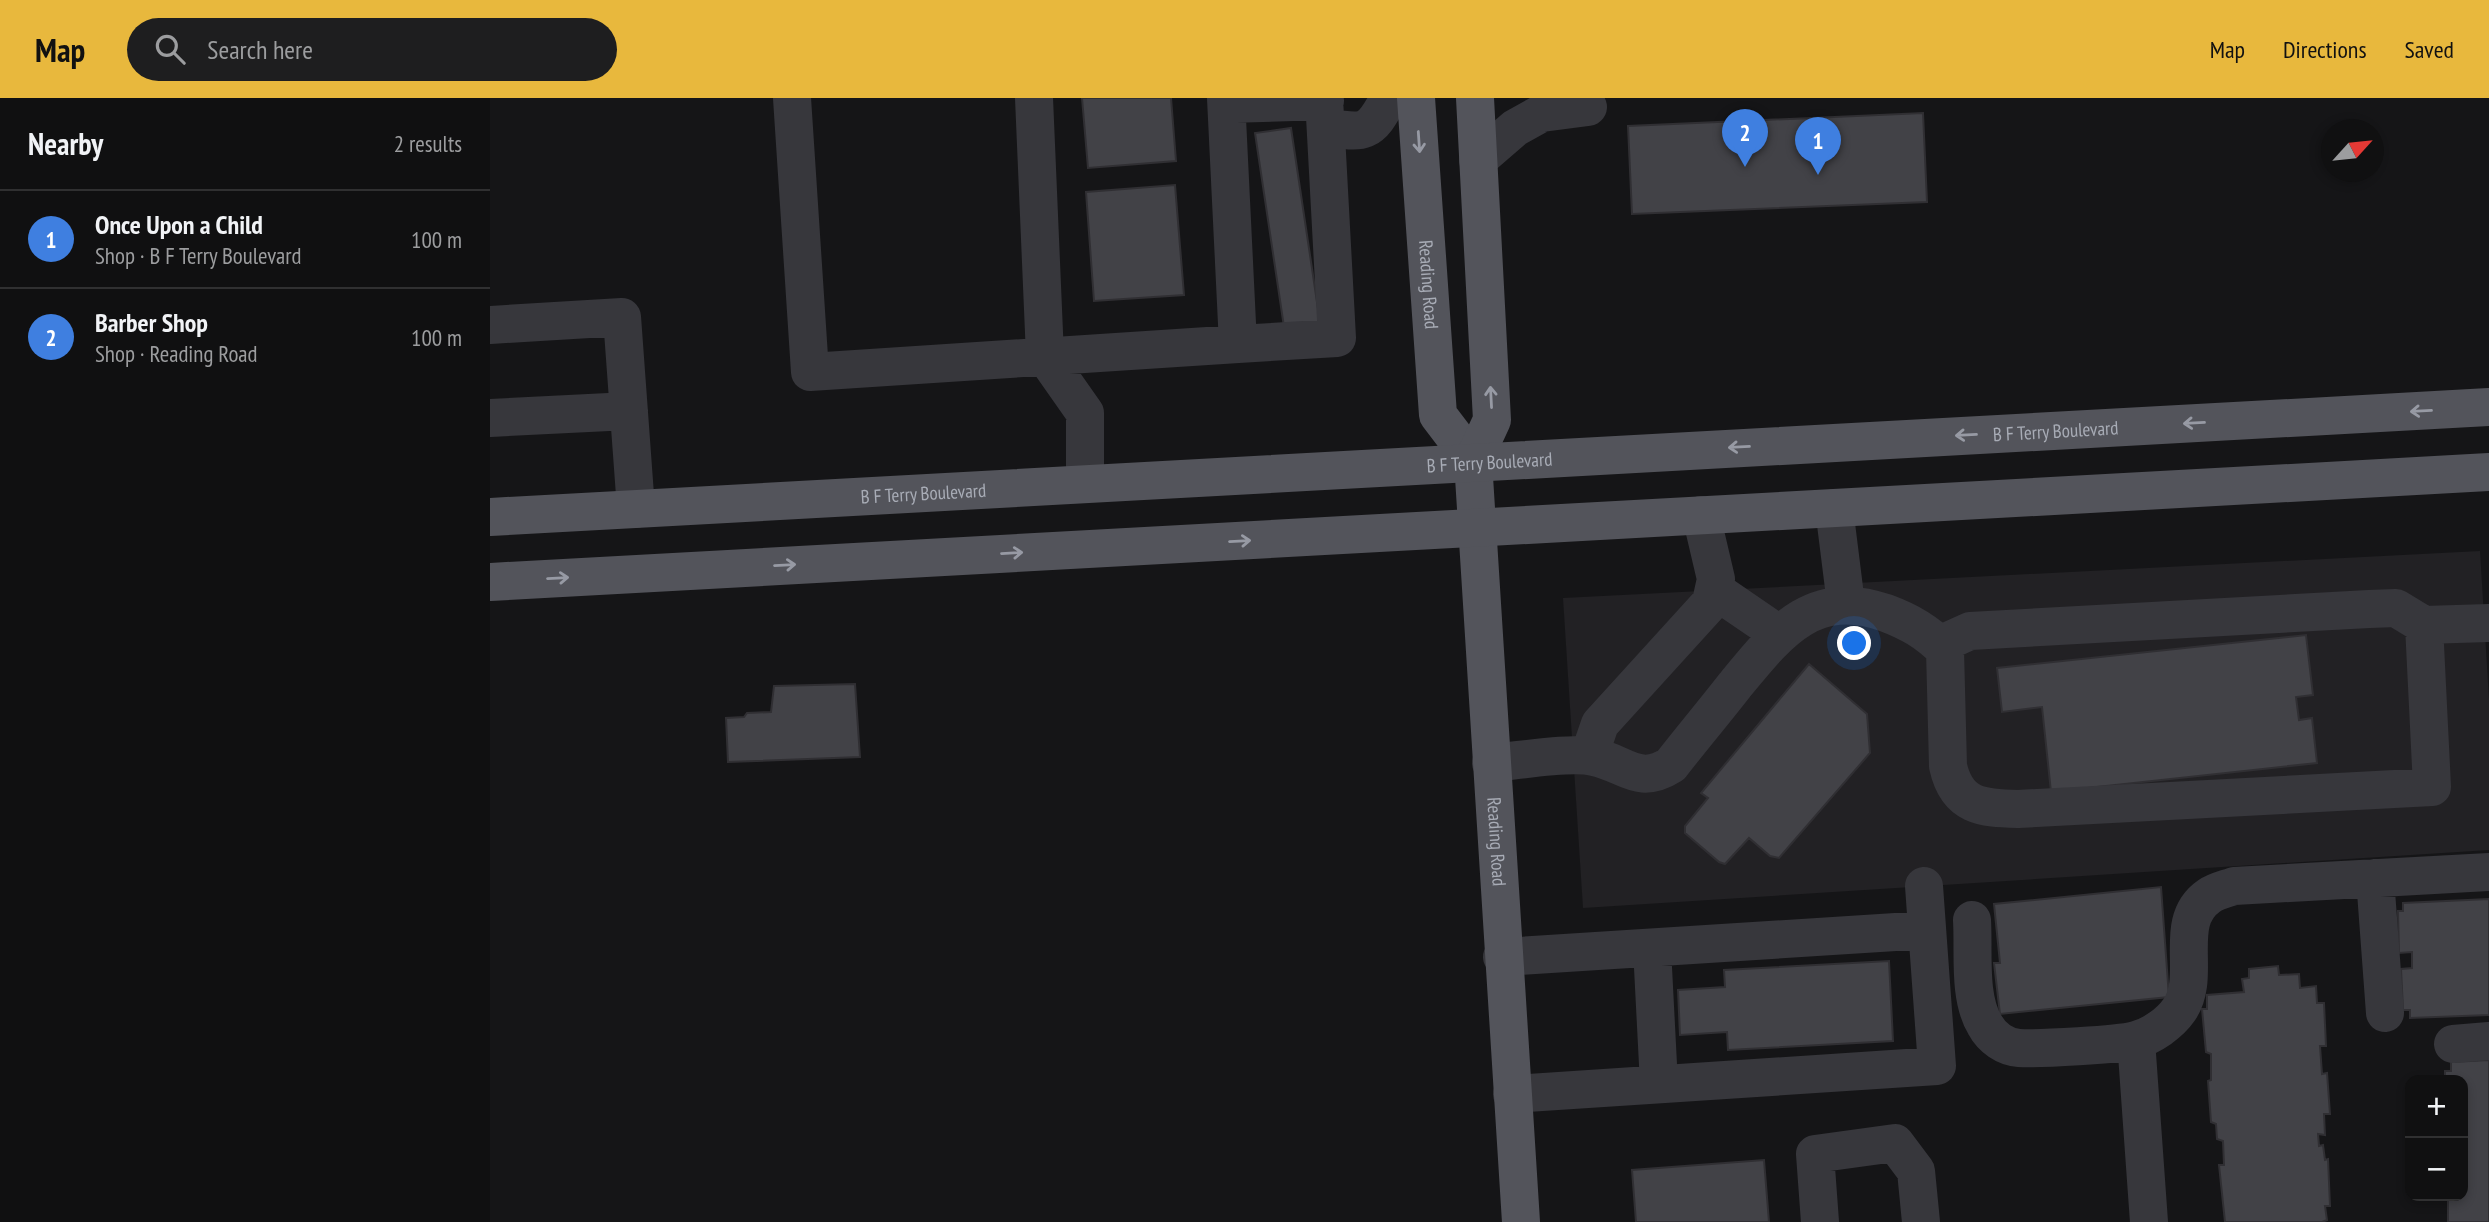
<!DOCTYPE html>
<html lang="en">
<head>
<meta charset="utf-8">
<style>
  :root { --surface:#101011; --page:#1e1e1f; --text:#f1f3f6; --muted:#9c9d9f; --line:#303031; --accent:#e8b83d }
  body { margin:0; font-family:"PT Sans Narrow",sans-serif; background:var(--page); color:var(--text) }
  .controls { position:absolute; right:21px; bottom:21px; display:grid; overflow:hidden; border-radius:14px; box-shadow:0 4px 10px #0003 }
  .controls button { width:63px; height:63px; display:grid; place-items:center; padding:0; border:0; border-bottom:2px solid var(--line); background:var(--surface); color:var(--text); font:35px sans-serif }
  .compass { position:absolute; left:1831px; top:21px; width:63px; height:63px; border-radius:50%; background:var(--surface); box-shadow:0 4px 10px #0003; rotate:63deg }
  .you { position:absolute; left:1365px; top:546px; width:24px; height:24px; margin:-18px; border:5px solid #fff; border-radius:50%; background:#1a73e8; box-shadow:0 0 0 10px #1a73e833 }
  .badge { display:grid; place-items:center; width:46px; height:46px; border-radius:50%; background:var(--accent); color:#fff; font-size:23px; font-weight:700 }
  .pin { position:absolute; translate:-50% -58px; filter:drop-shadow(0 2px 4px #0008) }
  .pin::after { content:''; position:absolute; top:37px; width:24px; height:21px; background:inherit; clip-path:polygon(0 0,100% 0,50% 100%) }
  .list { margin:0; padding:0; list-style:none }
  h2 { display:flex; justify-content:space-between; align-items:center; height:91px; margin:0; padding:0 28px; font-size:30px }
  h2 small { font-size:23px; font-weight:400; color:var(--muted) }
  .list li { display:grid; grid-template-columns:46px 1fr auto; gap:21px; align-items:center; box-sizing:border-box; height:98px; padding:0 28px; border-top:2px solid var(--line) }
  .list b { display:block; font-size:26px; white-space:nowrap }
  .list p { margin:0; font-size:23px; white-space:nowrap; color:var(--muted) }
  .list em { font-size:23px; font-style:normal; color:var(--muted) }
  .icon { flex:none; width:38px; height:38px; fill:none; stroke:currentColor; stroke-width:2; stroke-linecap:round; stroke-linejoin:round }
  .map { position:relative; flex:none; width:1999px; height:1124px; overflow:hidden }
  header { display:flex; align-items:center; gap:42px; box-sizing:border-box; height:98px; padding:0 35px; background:var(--accent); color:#111 }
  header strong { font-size:33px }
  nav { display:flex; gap:38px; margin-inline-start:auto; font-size:24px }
  .search { width:490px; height:63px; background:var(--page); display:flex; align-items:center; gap:18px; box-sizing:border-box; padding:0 24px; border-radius:38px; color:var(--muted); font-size:26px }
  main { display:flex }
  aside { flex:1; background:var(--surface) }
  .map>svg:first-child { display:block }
  .built { fill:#222124 }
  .building { fill:#424247; stroke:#302f33; stroke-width:2 }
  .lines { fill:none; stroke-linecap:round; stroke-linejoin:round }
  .minor { stroke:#37373c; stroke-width:38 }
  .major { stroke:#53545b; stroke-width:38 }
  .oneway { stroke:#979aa4 }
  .labels { text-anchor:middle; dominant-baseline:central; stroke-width:7; stroke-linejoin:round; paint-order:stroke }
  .street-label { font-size:19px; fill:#a8acb6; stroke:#111012 }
</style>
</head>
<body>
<header>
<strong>Map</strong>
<div class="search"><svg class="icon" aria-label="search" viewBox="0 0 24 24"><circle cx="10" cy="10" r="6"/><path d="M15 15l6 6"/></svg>Search here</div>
<nav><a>Map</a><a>Directions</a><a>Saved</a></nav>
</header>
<main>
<aside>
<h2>Nearby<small>2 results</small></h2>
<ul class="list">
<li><span class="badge" style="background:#3f7fe0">1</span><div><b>Once Upon a Child</b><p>Shop · B F Terry Boulevard</p></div><em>100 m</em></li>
<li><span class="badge" style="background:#3f7fe0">2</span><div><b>Barber Shop</b><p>Shop · Reading Road</p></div><em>100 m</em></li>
</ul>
</aside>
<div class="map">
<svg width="1999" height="1124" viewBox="0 0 1999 1124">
  <rect width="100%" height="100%" fill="#151517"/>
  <!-- built -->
  <path class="built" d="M1990,453L1999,601V752L1093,810L1073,500Z"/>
  <!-- building -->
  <path class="building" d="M592,0H681L686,63L598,70Z
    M1433,15L1437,104L1142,116L1138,28Z
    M801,30L830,224L794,229L765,35Z
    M685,87L694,197L604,203L596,94Z
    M1816,537L1823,597L1806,599L1809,622L1822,620L1827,665L1561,694L1552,609L1512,614L1507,570Z
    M1319,566L1377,616L1380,655L1289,760L1280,758L1259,740L1235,766L1229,764L1195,735V728L1218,700L1211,695Z
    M365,586L370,659L238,664L236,620L254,619L257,615L281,614L284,588Z
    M1671,789L1679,899L1510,916L1504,865H1510L1504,806Z
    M1999,801V917L1920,920V912H1913L1911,871L1922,870V854L1909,855L1908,813H1913V805Z
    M1399,863L1403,943L1238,952L1237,934L1190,937L1188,892L1235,889L1234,872Z
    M1788,868L1789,877L1809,876L1810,890L1826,888L1827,905H1834L1836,948H1830L1832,976L1837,975L1840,1016H1834L1835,1037L1828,1036L1829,1048L1833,1047L1835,1062L1838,1061L1840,1108H1835L1837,1122L1832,1124H1735L1729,1067H1734L1733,1043L1727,1041L1726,1026L1721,1024L1718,983L1721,982V956L1716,954L1712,911H1717V897L1754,894L1752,881L1759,880V871Z
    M1999,962V1124H1958V1098H1973V982H1955V973H1961V964Z
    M1274,1062L1279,1124H1146L1142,1072Z"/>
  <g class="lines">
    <!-- minor -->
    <path class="minor" d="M302,0L320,274L748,246L736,0
      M544,0L555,258L595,315V385
      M737,6L835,3
      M836,29C875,36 880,36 899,0
      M988,62L1025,30L1052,15L1098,9
      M0,227L132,219L146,411
      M748,246L847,240L834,0
      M0,320L139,313
      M1344,410L1356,506
      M1226,493L1289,536
      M1455,552L1460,542L1480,533L1879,511L1906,510L1934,527
      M1099,658L1110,626L1221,504L1226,481L1211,417
      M1001,665C1028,663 1080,653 1104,659C1135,665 1148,688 1181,667C1202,640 1224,614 1245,587C1288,535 1322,489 1396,515C1420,524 1437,534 1455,552L1458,668C1467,709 1492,710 1528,711L1942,689L1934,527L1999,525
      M1885,780L1895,915
      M1482,822C1484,854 1478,899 1495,927C1502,940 1515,949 1529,950C1548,951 1629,947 1646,942C1662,938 1680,925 1689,912C1713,878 1681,824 1719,798C1726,793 1736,791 1744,788L1999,774
      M1162,850L1169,986
      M1012,859L1437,832
      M1646,942L1659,1124
      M1963,946L1999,943
      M1022,996L1447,968L1434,788
      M1330,1124L1325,1056L1405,1045L1426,1073L1431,1124"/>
    <!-- major -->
    <g class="major">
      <path id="s1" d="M926,0L948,317L983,363"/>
      <path id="s2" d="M985,0L1002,322L983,363L1031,1124"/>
      <path id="s3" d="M0,419L1999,309"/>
      <path d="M0,484L1999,374"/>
    </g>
  </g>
  <!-- one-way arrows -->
  <defs><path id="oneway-shaft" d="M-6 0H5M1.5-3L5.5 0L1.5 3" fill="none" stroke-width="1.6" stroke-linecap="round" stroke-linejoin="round" transform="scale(1.75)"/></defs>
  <g class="oneway">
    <use href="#oneway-shaft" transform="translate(929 44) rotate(86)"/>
    <use href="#oneway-shaft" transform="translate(1001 299) rotate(-93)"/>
    <use href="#oneway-shaft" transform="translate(1931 313) rotate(177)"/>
    <use href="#oneway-shaft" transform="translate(1704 325) rotate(177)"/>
    <use href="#oneway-shaft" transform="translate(1476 337) rotate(177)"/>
    <use href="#oneway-shaft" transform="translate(1249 349) rotate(177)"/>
    <use href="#oneway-shaft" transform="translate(750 443) rotate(-3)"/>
    <use href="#oneway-shaft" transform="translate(522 455) rotate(-3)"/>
    <use href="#oneway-shaft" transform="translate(295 467) rotate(-3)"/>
    <use href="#oneway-shaft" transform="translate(68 480) rotate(-3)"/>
  </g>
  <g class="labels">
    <!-- street labels -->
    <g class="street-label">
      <text stroke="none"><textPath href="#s1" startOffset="187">Reading Road</textPath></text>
      <text stroke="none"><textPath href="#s3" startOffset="1568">B F Terry Boulevard</textPath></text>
      <text stroke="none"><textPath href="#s3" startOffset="1001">B F Terry Boulevard</textPath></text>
      <text stroke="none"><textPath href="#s3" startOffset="434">B F Terry Boulevard</textPath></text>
      <text stroke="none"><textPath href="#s2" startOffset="749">Reading Road</textPath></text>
    </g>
  </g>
</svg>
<div class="controls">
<button>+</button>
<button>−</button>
</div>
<svg class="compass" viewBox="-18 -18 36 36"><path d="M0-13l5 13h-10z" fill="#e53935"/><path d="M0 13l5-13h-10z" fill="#9c9d9f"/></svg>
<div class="you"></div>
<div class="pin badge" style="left:1328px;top:77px;background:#3f7fe0">1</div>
<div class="pin badge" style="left:1255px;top:69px;background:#3f7fe0">2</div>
</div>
</main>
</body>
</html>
